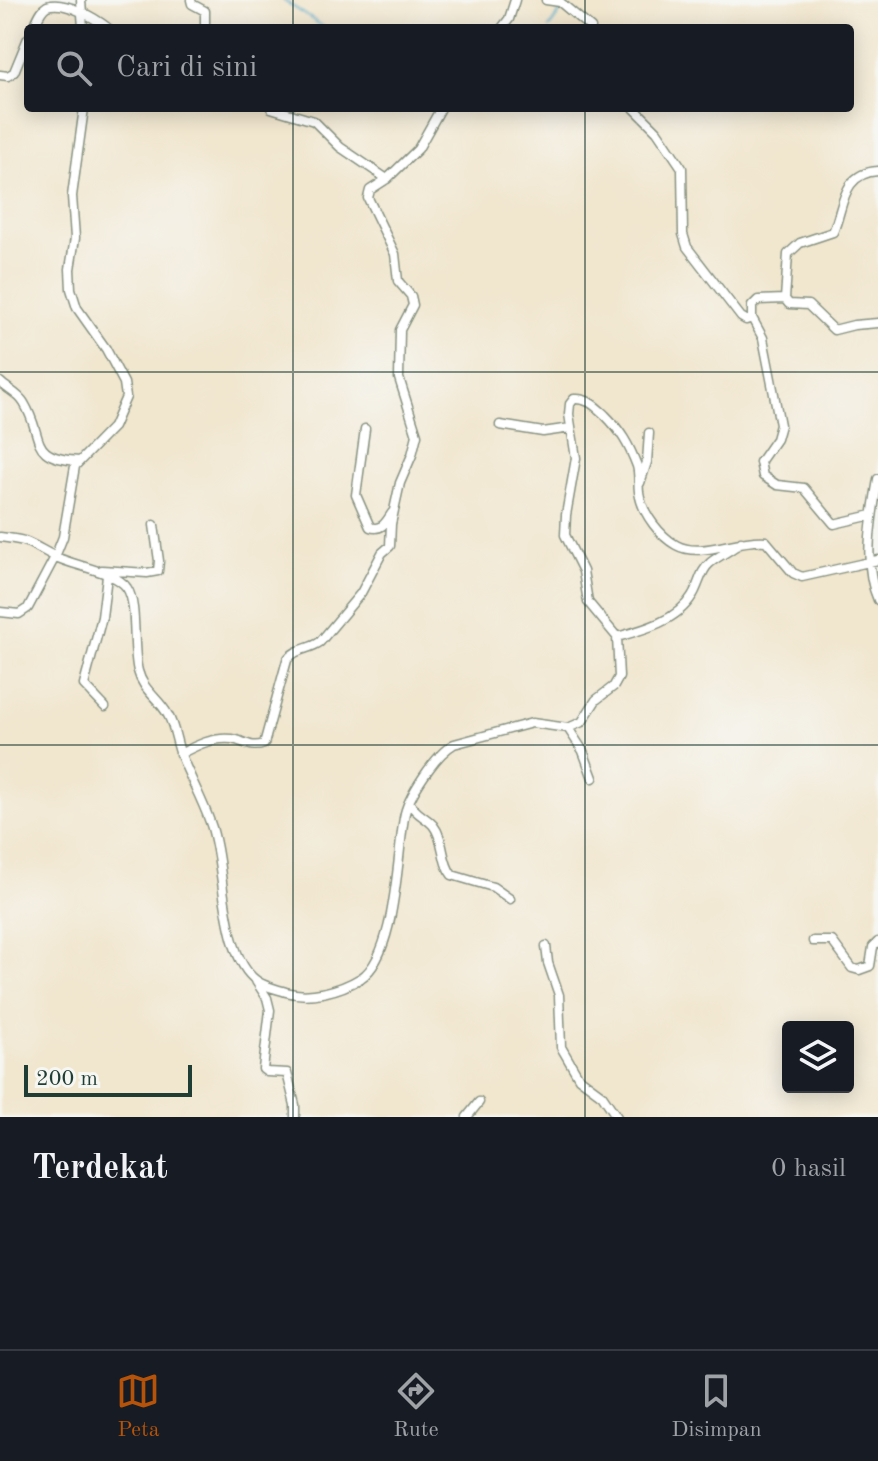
<!DOCTYPE html>
<html lang="id">
<head>
<meta charset="utf-8">
<style>
  :root { --surface:#171b24; --page:#242831; --text:#f1f3f6; --muted:#9ea1a6; --line:#363941; --accent:#b45309 }
  body { margin:0; font-family:"Old Standard TT",serif; background:var(--page); color:var(--text) }
  .controls { position:absolute; right:24px; bottom:24px; display:grid; overflow:hidden; border-radius:8px; box-shadow:0 4px 20px #0003 }
  .controls button { width:72px; height:72px; display:grid; place-items:center; padding:0; border:0; border-bottom:2px solid var(--line); background:var(--surface); color:var(--text); font:40px sans-serif }
  .scale { position:absolute; left:24px; bottom:20px; width:168px; box-sizing:border-box; padding-left:8px; border:4px solid #1f3d34; border-top:0; font-size:22px; line-height:28px; white-space:nowrap; color:#1f3d34; -webkit-text-stroke:6px #f6f6f2; paint-order:stroke }
  .list { margin:0; padding:0; list-style:none }
  h2 { display:flex; justify-content:space-between; align-items:center; height:104px; margin:0; padding:0 32px; font-size:34px }
  h2 small { font-size:26px; font-weight:400; color:var(--muted) }
  .icon { flex:none; width:44px; height:44px; fill:none; stroke:currentColor; stroke-width:2; stroke-linecap:round; stroke-linejoin:round }
  .map { position:relative; flex:none; width:878px; height:1117px; overflow:hidden }
  .search { position:absolute; background:var(--surface); box-shadow:0 4px 20px #0003; left:24px; right:24px; top:24px; height:88px; display:flex; align-items:center; gap:20px; box-sizing:border-box; padding:0 28px; border-radius:8px; color:var(--muted); font-size:30px }
  .sheet { height:232px; background:var(--surface) }
  nav { display:flex; justify-content:space-around; align-items:center; box-sizing:border-box; height:112px; border-top:2px solid var(--line); background:var(--surface); font-size:22px; color:var(--muted) }
  nav a { display:grid; justify-items:center; gap:4px }
  nav .on { color:var(--accent) }
  .map>svg:first-child { display:block }
  .lines { fill:none; stroke-linecap:round; stroke-linejoin:round }
  .stream { stroke:#4fadce; stroke-width:2 }
  .minor-casing { stroke:#889281; stroke-width:11 }
  .minor { stroke:#fff; stroke-width:8 }
  .grid { fill:none; stroke:#1f3d34; stroke-width:2; stroke-opacity:0.55 }
</style>
</head>
<body>
<div class="map">
<svg width="878" height="1117" viewBox="0 0 878 1117">
  <rect width="100%" height="100%" fill="#f6f6f2"/>
  <filter id="ink" filterUnits="userSpaceOnUse"><feTurbulence type="fractalNoise" baseFrequency=".0125" numOctaves="2"/><feDisplacementMap in="SourceGraphic" scale="16" xChannelSelector="R" yChannelSelector="G"/><feConvolveMatrix kernelMatrix="1 2 1 2 8 2 1 2 1" color-interpolation-filters="sRGB"/></filter>
  <filter id="wash" filterUnits="userSpaceOnUse"><feTurbulence type="fractalNoise" baseFrequency=".006" numOctaves="4" result="noise"/><feDisplacementMap in="SourceGraphic" scale="32" xChannelSelector="R" yChannelSelector="G"/><feGaussianBlur stdDeviation="1.8" result="paint"/><feColorMatrix in="noise" values="0 0 0 0 0 0 0 0 0 0 0 0 0 0 0 0 0 1.4 0 .05"/><feComposite in="paint" operator="in"/></filter>
  <g filter="url(#wash)">
    <rect width="100%" height="100%" fill="#f1e6ce"/>
    <g class="lines">
      <!-- stream -->
      <path class="stream" d="M283,0L325,28
        M549,28L563,8"/>
    </g>
  </g>
  <g filter="url(#ink)">
    <g class="lines">
      <!-- minor casing -->
      <g class="minor-casing">
        <path id="minor" d="M81,0L83,28
          M191,0L192,4L205,11V28
          M546,0L560,2L591,28
          M33,28C37,21 40,10 47,6C65,0 95,18 108,28
          M502,28L509,19L515,0
          M0,75L8,76L14,72L28,38
          M271,108L314,121L340,147L387,179L418,149L441,108
          M634,108L657,131L682,168L683,234L687,247L741,317L746,320L752,318
          M785,299L789,304L808,305L834,330L854,325L878,323
          M0,382C7,389 19,394 24,403C45,438 27,458 79,461
          M500,425L543,432L571,428
          M365,429L356,495L370,527C382,531 386,522 392,513
          M878,479C872,517 862,564 878,600
          M640,483L647,462L649,433
          M872,515L834,524L804,488L777,485L763,476L760,462L776,439L780,425L763,338L752,318V306L758,300L785,299L788,254L800,243L833,232C844,208 841,173 878,171
          M0,537C8,538 16,539 24,541C35,545 45,552 56,557C74,566 117,572 127,588C138,604 132,648 138,671C143,691 159,698 168,715C175,727 176,742 181,755C190,778 202,799 210,822C226,863 220,955 257,981C265,987 277,989 286,992C309,999 340,991 361,978C396,955 397,856 404,818C407,797 436,754 454,744L532,723L568,728L582,722L596,700L614,686L619,677L617,637L588,602L583,571L565,535L566,515L576,458L569,414L570,404L574,399C588,398 595,406 605,415C621,431 629,445 637,466C640,476 637,487 640,497C644,515 660,536 676,545C701,559 736,538 766,541L793,573L802,577L878,560
          M102,570L147,573L158,571L159,561L154,525
          M0,612L19,614L28,608L55,557L63,537L75,466L113,427L126,397L124,383L106,349L77,308L71,289L70,269L75,238L72,196L84,108
          M617,637C643,630 677,621 692,596C699,586 700,571 710,563C719,555 731,551 741,542
          M105,707L84,685L102,617L107,576
          M568,728L583,751L593,778
          M180,754C197,745 213,737 232,739C244,741 251,749 264,744L287,660C295,648 309,650 320,642L361,593L382,553L390,546L391,524L400,483L412,455L417,435L399,378L400,330L413,305L411,296L398,281L395,254L368,198L370,190L387,179
          M409,802C417,816 424,815 433,825C445,840 441,862 452,875L493,887L510,899
          M813,941H832L852,968L859,970L870,966L873,947L878,942
          M546,946L548,963L559,995L561,1047L579,1078L602,1095L617,1117
          M256,981L267,998L270,1010L263,1069L267,1072L287,1073L295,1105V1117
          M467,1117L479,1102"/>
      </g>
      <!-- minor -->
      <use href="#minor" class="minor"/>
    </g>
  </g>
  <!-- grid -->
  <path class="grid" d="M293,0V28M585,0V28M293,108V1117M585,108V1117M0,372H878M0,745H878"/>
</svg>
<div class="controls">
<button><svg class="icon" aria-label="layers" viewBox="0 0 24 24"><path d="M12 4l9 5-9 5-9-5zM3 14l9 5 9-5"/></svg></button>
</div>
<div class="scale">200 m</div>
<div class="search"><svg class="icon" aria-label="search" viewBox="0 0 24 24"><circle cx="10" cy="10" r="6"/><path d="M15 15l6 6"/></svg>Cari di sini</div>
</div>
<section class="sheet">
<h2>Terdekat<small>0 hasil</small></h2>
<ul class="list">
</ul>
</section>
<nav>
<a class="on"><svg class="icon" aria-label="map" viewBox="0 0 24 24"><path d="M3 6l6-2 6 2 6-2v14l-6 2-6-2-6 2zM9 4v14M15 6v14"/></svg>Peta</a>
<a><svg class="icon" aria-label="directions" viewBox="0 0 24 24"><path d="M12 3l9 9-9 9-9-9zM9 14v-3h6M13 9l2 2-2 2"/></svg>Rute</a>
<a><svg class="icon" aria-label="saved" viewBox="0 0 24 24"><path d="M7 4h10v16l-5-4-5 4z"/></svg>Disimpan</a>
</nav>
</body>
</html>
